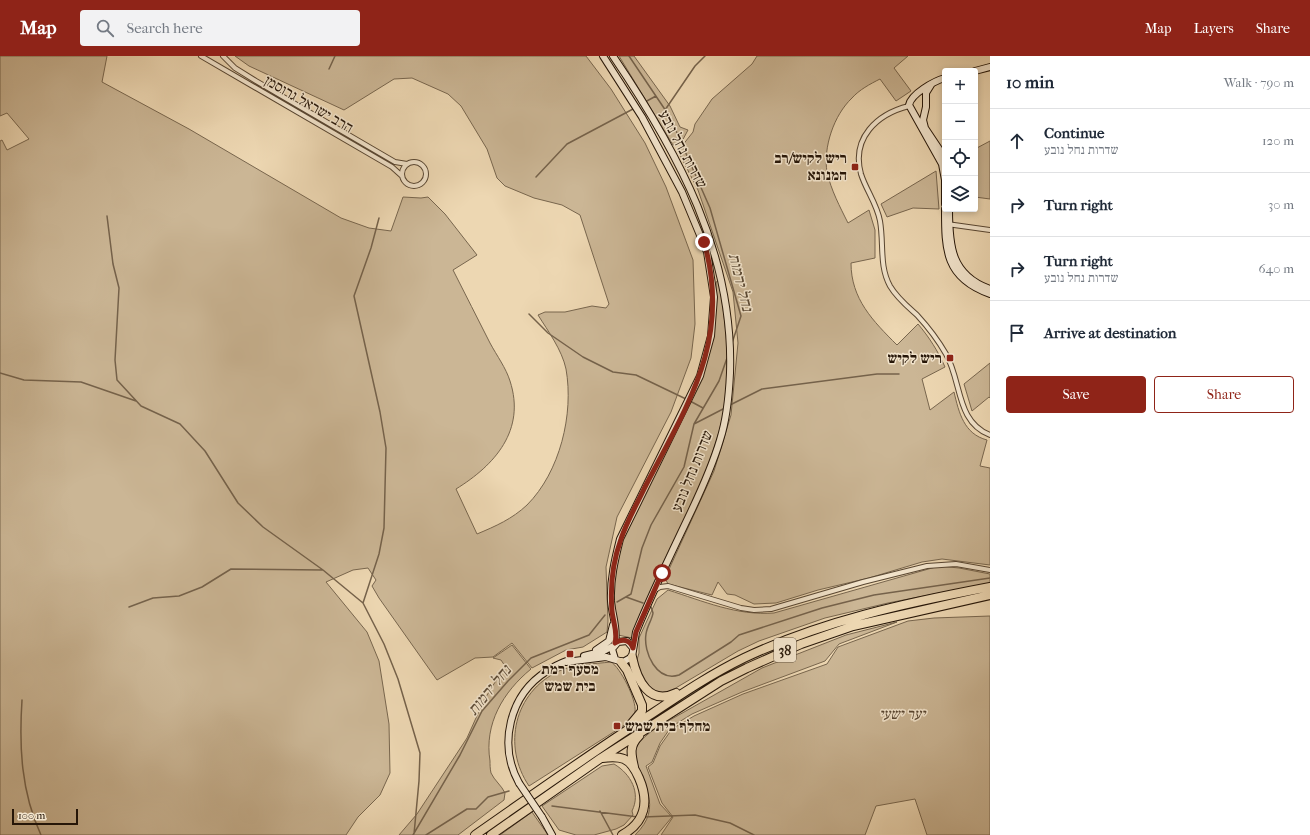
<!DOCTYPE html>
<html lang="en">
<head>
<meta charset="utf-8">
<style>
  :root { --surface:#fff; --page:#f2f2f3; --text:#1f2937; --muted:#747a83; --line:#e0e1e3; --accent:#8f2418 }
  body { margin:0; font-family:"IM FELL French Canon","Frank Ruhl Libre",serif; background:var(--page); color:var(--text) }
  .controls { position:absolute; right:12px; top:12px; display:grid; overflow:hidden; border-radius:4px; box-shadow:0 2px 6px #0003 }
  .controls button { width:36px; height:36px; display:grid; place-items:center; padding:0; border:0; border-bottom:1px solid var(--line); background:var(--surface); color:var(--text); font:20px sans-serif }
  .scale { position:absolute; left:12px; bottom:10px; width:66px; box-sizing:border-box; padding-left:4px; border:2px solid #261608; border-top:0; font-size:11px; line-height:14px; white-space:nowrap; color:#261608; -webkit-text-stroke:3px #f3e5cd; paint-order:stroke }
  .stop { position:absolute; width:12px; height:12px; margin:-9px; border:3px solid #8f2418; border-radius:50%; background:#fff }
  .stop.end { background:#8f2418; border-color:#fff; box-shadow:0 1px 4px #0008 }
  .list { margin:0; padding:0; list-style:none }
  h2 { display:flex; justify-content:space-between; align-items:center; height:52px; margin:0; padding:0 16px; font-size:17px }
  h2 small { font-size:13px; font-weight:400; color:var(--muted) }
  .list li { display:grid; grid-template-columns:26px 1fr auto; gap:12px; align-items:center; box-sizing:border-box; height:64px; padding:0 16px; border-top:1px solid var(--line) }
  .list b { display:block; font-size:15px; white-space:nowrap }
  .list p { margin:0; font-size:13px; white-space:nowrap; color:var(--muted) }
  .list em { font-size:13px; font-style:normal; color:var(--muted) }
  .actions { display:flex; gap:8px; padding:12px 16px }
  .actions a { flex:1; padding:9px 0; border:1px solid var(--accent); border-radius:4px; text-align:center; font-size:14px; color:var(--accent) }
  .actions .main { background:var(--accent); color:#fff }
  .icon { flex:none; width:22px; height:22px; fill:none; stroke:currentColor; stroke-width:2; stroke-linecap:round; stroke-linejoin:round }
  .map { position:relative; flex:none; width:990px; height:779px; overflow:hidden }
  header { display:flex; align-items:center; gap:24px; box-sizing:border-box; height:56px; padding:0 20px; background:var(--accent); color:#fff }
  header strong { font-size:19px }
  nav { display:flex; gap:22px; margin-inline-start:auto; font-size:14px }
  .search { width:280px; height:36px; background:var(--page); display:flex; align-items:center; gap:10px; box-sizing:border-box; padding:0 14px; border-radius:4px; color:var(--muted); font-size:15px }
  main { display:flex }
  aside { flex:1; background:var(--surface) }
  .map>svg:first-child { display:block }
  .green { fill:#cbb695; stroke:#78664e }
  .lines { fill:none; stroke-linecap:round; stroke-linejoin:round }
  .stream { stroke:#75624b; stroke-width:1.5 }
  .street-casing { stroke:#584632; stroke-width:6 }
  .secondary-casing { stroke:#261608; stroke-width:8 }
  .highway-casing { stroke:#261608; stroke-width:10 }
  .street { stroke:#f3e5cd; stroke-width:4 }
  .secondary { stroke:#f3e5cd; stroke-width:6 }
  .highway { stroke:#edd7b2; stroke-width:8 }
  .secondary-bridge-casing { stroke:#261608; stroke-width:8; stroke-linecap:butt }
  .secondary-bridge { stroke:#f3e5cd; stroke-width:6 }
  .route { stroke:#8f2418; stroke-width:5 }
  .poi-dot { fill:#8f2418; stroke:#f3e5cd; stroke-width:1.5 }
  .labels { text-anchor:middle; dominant-baseline:central; stroke-width:3; stroke-linejoin:round; paint-order:stroke }
  .shield { fill:#f3e5cd; stroke:#645443; stroke-width:1 }
  .shield-label { font-size:14px; font-weight:bold; fill:#261608 }
  .street-label { font-size:15px; fill:#261608; stroke:#f3e5cd }
  .poi-label { font-size:15px; font-weight:bold; fill:#261608; stroke:#f3e5cd; text-anchor:end }
  .park-label { font-size:15px; font-style:italic; fill:#584632; stroke:#f3e5cd }
  .water-label { font-size:16px; font-style:italic; fill:#5a4935; stroke:#f3e5cd }
</style>
</head>
<body>
<header>
<strong>Map</strong>
<div class="search"><svg class="icon" aria-label="search" viewBox="0 0 24 24"><circle cx="10" cy="10" r="6"/><path d="M15 15l6 6"/></svg>Search here</div>
<nav><a>Map</a><a>Layers</a><a>Share</a></nav>
</header>
<main>
<div class="map">
<svg width="990" height="779" viewBox="0 0 990 779">
  <rect width="100%" height="100%" fill="#edd7b2"/>
  <filter id="stains"><feTurbulence type="fractalNoise" baseFrequency=".005" numOctaves="4"/><feColorMatrix values="0 0 0 0 .2 0 0 0 0 .09 0 0 0 0 .02 0 0 0 .5 -.17"/></filter>
  <radialGradient id="worn" r=".72"><stop offset=".6" stop-color="#630" stop-opacity="0"/><stop offset="1" stop-color="#630" stop-opacity=".3"/></radialGradient>
  <!-- green -->
  <path class="green" d="M0,0H107L102,26L189,73L341,162L369,172L391,175L403,141L421,142L428,141L445,158L477,199L453,214C465,238 478,263 490,287C497,300 506,312 510,325C526,374 495,409 456,433L477,478C496,470 512,463 527,449C560,416 574,358 566,313C562,294 548,275 538,259L545,256H565L592,250L606,252L609,248L580,159L562,149L534,142L505,130L497,122L487,93L461,50L448,38L412,22L394,23L344,54L249,10L235,0H586L611,33L645,87L666,131L693,204L695,268L691,302L671,356L617,461L606,511L608,565L607,576L583,591L566,594L532,612L512,587L493,601L475,602L437,624L379,542L372,530L376,524L368,512L353,514L326,526L367,576L379,605L389,668L390,717L380,739L358,761L346,779H0V85L2,84L7,94L29,83L7,57L0,60Z
    M619,0H634L670,50L680,71L688,74L681,87L673,89Z
    M757,0H908L894,12L911,35L896,45L880,23C870,28 859,34 852,42C834,59 823,91 827,116C831,134 840,151 848,167L869,154L875,174V202L851,207C851,243 873,265 897,289L918,268C929,281 938,295 945,311L922,323L930,354L954,336C959,357 964,378 987,384L980,410L990,412V509L942,503L922,506L869,522L818,534L776,547L754,548L735,539L727,538L718,526L712,539L668,528L665,522L714,415L731,359L738,287L733,236L698,134L678,95L693,76L695,68L712,43L752,8Z
    M990,85V143L975,141V93Z
    M936,115L939,153L913,152L887,161L881,148Z
    M719,225C726,271 733,318 722,364C708,424 675,478 651,534C644,550 636,565 632,582L618,579L613,532L622,484L701,323L712,286L716,250V226Z
    M990,307V342L989,341L972,355L964,328Z
    M939,510L959,512L990,518V527L888,547L825,562L759,585L738,595L669,636L653,637L646,629L636,607L639,597V582L657,543L668,534C703,545 737,560 774,557Z
    M990,560V779H927L915,743L876,750L865,779H661L673,761L662,747L648,711L653,707L660,690L672,673L694,660L743,638L827,608L838,591L908,565L934,562Z
    M897,566L839,588L825,605L742,636L692,658L671,671L660,687L652,706L646,710L660,748L672,761L657,779H635C665,750 641,728 633,696L640,685L654,673L762,612L846,579Z
    M512,589L531,613C503,636 484,668 490,705C490,708 490,713 491,717C494,724 502,730 505,737L504,744L458,779H399L417,758L467,682L484,644L505,610L501,604L493,602Z
    M611,606C620,611 637,644 635,656C633,663 626,668 620,672L529,730C502,690 514,636 559,615C575,608 593,608 611,606Z
    M614,708C631,718 641,737 632,755L633,759L624,769L616,773L594,779H576L559,774L542,750L602,710Z
    M532,756L548,779H500Z"/>
  <g class="lines">
    <!-- stream -->
    <path class="stream" d="M629,0L670,61L710,152L741,260L732,287
      M329,13L335,0
      M645,46L656,40
      M665,54L695,10L705,0
      M536,121L567,88L633,53
      M107,160L113,208L119,232L115,304L117,324L141,350L180,368L205,395L238,447L263,471L323,514L363,547L384,588L398,623L420,697L419,725L414,778
      M529,258L548,277L583,301L613,316L636,319L686,343
      M0,317L24,324L81,326L136,345
      M690,345L703,352
      M730,349L762,333L877,318H899
      M694,368L725,352
      M626,541L643,547
      M617,546L631,538L642,492L651,469L684,411L694,368L719,325L727,302
      M363,547L379,498L384,472L386,392L380,356L354,240L371,192L379,162
      M129,551L153,542L179,540L202,531L231,513L323,514
      M651,551L653,557C652,564 647,570 646,578C643,597 657,626 679,619L731,586L739,579L822,552L874,539L990,522
      M22,644C19,690 21,736 41,779
      M552,750L638,761
      M600,755L613,779
      M643,761L695,759L730,767L754,779
      M413,779L460,699L482,655L508,625L531,602L589,579L605,559
      M426,779L467,753H476L488,741L509,735"/>
    <!-- street casing -->
    <g class="street-casing">
      <path id="street" d="M201,0L392,111L402,120
        M223,0L235,12L256,25L395,106L407,108
        M909,50C877,58 851,82 861,118C866,134 877,148 880,165C884,188 879,210 890,230C897,242 907,250 917,259C928,271 938,284 946,298C962,326 956,366 990,379
        M402 118a12 12 0 1 1 24 0a12 12 0 1 1-24 0Z
        M947,168L990,174
        M655,534L660,531L668,530L741,552L754,554L771,553L863,526L927,510L956,508L990,514"/>
    </g>
    <!-- secondary casing -->
    <g class="secondary-casing">
      <path id="secondary" d="M603,0L642,61L682,136L707,196L714,241L711,280L700,320L620,483C615,503 610,524 611,545C612,559 618,573 615,587
        M975,15L990,11
        M945,22C934,25 911,38 909,49L942,108L945,124V148
        M931,29L926,37V51L923,64L925,72L945,102
        M945,153C945,194 945,222 990,238
        M949,153C949,190 951,219 990,233
        M596,594L609,585L613,569
        M584,600L604,595L613,590
        M615,603L612,593L618,586L627,585L633,592
        M566,606L606,601L623,606L632,601L636,576C652,537 670,500 688,462C700,437 712,411 720,384C727,362 729,340 730,317C734,198 678,96 613,0
        M519,727C498,689 509,639 547,615C554,610 561,607 569,604
        M542,761L552,779"/>
    </g>
    <!-- highway casing -->
    <g class="highway-casing">
      <path id="highway" d="M632,601C637,624 649,650 676,637
        M621,606L627,614L642,649V655L632,667
        M602,702C609,701 617,700 624,703C631,706 636,715 639,722C649,745 646,766 622,779
        M634,711C631,698 629,690 639,680
        M475,779C531,740 587,700 644,663C677,641 709,619 744,602C822,565 906,547 990,531
        M491,779L601,702L721,625L747,612L801,588L853,570L990,539"/>
    </g>
    <!-- street -->
    <use href="#street" class="street"/>
    <!-- secondary -->
    <use href="#secondary" class="secondary"/>
    <!-- highway -->
    <use href="#highway" class="highway"/>
    <!-- secondary-bridge casing -->
    <g class="secondary-bridge-casing">
      <path id="secondary-bridge" d="M519,727L542,761"/>
    </g>
    <!-- secondary-bridge -->
    <use href="#secondary-bridge" class="secondary-bridge"/>
  </g>
  <g class="lines">
    <!-- route -->
    <path class="route" d="M662,517L636,576L633,592C630,584 623,582 615,587C618,576 613,566 612,555C610,531 613,505 621,483C627,465 637,448 645,431C688,348 732,283 704,186"/>
  </g>
  <!-- markers -->
  <g class="poi-dot">
    <rect x="851" y="107" width="8" height="8" rx="2"/>
    <rect x="946" y="298" width="8" height="8" rx="2"/>
    <rect x="566" y="594" width="8" height="8" rx="2"/>
    <rect x="613" y="666" width="8" height="8" rx="2"/>
  </g>
  <g class="labels">
    <!-- shield labels -->
    <rect class="shield" x="774" y="582" width="22" height="24" rx="3"/>
    <g class="shield-label">
      <text x="785" y="594">38</text>
    </g>
    <!-- street labels -->
    <g class="street-label">
      <text transform="translate(309 48) rotate(30)">הרב ישראל גרוסמן</text>
      <text transform="translate(683 93) rotate(62)">שדרות נחל נובע</text>
      <text transform="translate(692 415) rotate(-68)">שדרות נחל נובע</text>
    </g>
    <!-- poi labels -->
    <g class="poi-label">
      <text x="847" y="102">ריש לקיש/רב<tspan x="847" dy="17">המנונא</tspan></text>
      <text x="942" y="302">ריש לקיש</text>
      <text x="570" y="613" text-anchor="middle">מסעף רמת<tspan x="570" dy="17">בית שמש</tspan></text>
      <text x="625" y="670" text-anchor="start">מחלף בית שמש</text>
    </g>
    <!-- park labels -->
    <g class="park-label">
      <text x="902" y="658">יער ישעי</text>
    </g>
    <!-- water labels -->
    <g class="water-label">
      <text transform="translate(741 226) rotate(76)">נחל ירמות</text>
      <text transform="translate(489 634) rotate(-51)">נחל ירמות</text>
    </g>
  </g>
  <rect width="100%" height="100%" filter="url(#stains)"/>
  <rect width="100%" height="100%" fill="url(#worn)"/>
</svg>
<div class="controls">
<button>+</button>
<button>−</button>
<button><svg class="icon" aria-label="locate" viewBox="0 0 24 24"><circle cx="12" cy="12" r="6"/><path d="M12 2v4M12 18v4M2 12h4M18 12h4"/></svg></button>
<button><svg class="icon" aria-label="layers" viewBox="0 0 24 24"><path d="M12 4l9 5-9 5-9-5zM3 14l9 5 9-5"/></svg></button>
</div>
<div class="scale">100 m</div>
<div class="stop" style="left:662px;top:517px"></div>
<div class="stop end" style="left:704px;top:186px"></div>
</div>
<aside>
<h2>10 min<small>Walk · 790 m</small></h2>
<ul class="list">
<li><svg class="icon" aria-label="ahead" viewBox="0 0 24 24"><path d="M12 20V5M6 11l6-6 6 6"/></svg><div><b>Continue</b><p>שדרות נחל נובע</p></div><em>120 m</em></li>
<li><svg class="icon" aria-label="right" viewBox="0 0 24 24"><path d="M7 20v-9h11M14 6l5 5-5 5"/></svg><div><b>Turn right</b></div><em>30 m</em></li>
<li><svg class="icon" aria-label="right" viewBox="0 0 24 24"><path d="M7 20v-9h11M14 6l5 5-5 5"/></svg><div><b>Turn right</b><p>שדרות נחל נובע</p></div><em>640 m</em></li>
<li><svg class="icon" aria-label="arrive" viewBox="0 0 24 24"><path d="M6 21V4h12l-3 4 3 4H6"/></svg><div><b>Arrive at destination</b></div></li>
</ul>
<div class="actions"><a class="main">Save</a><a>Share</a></div>
</aside>
</main>
</body>
</html>
